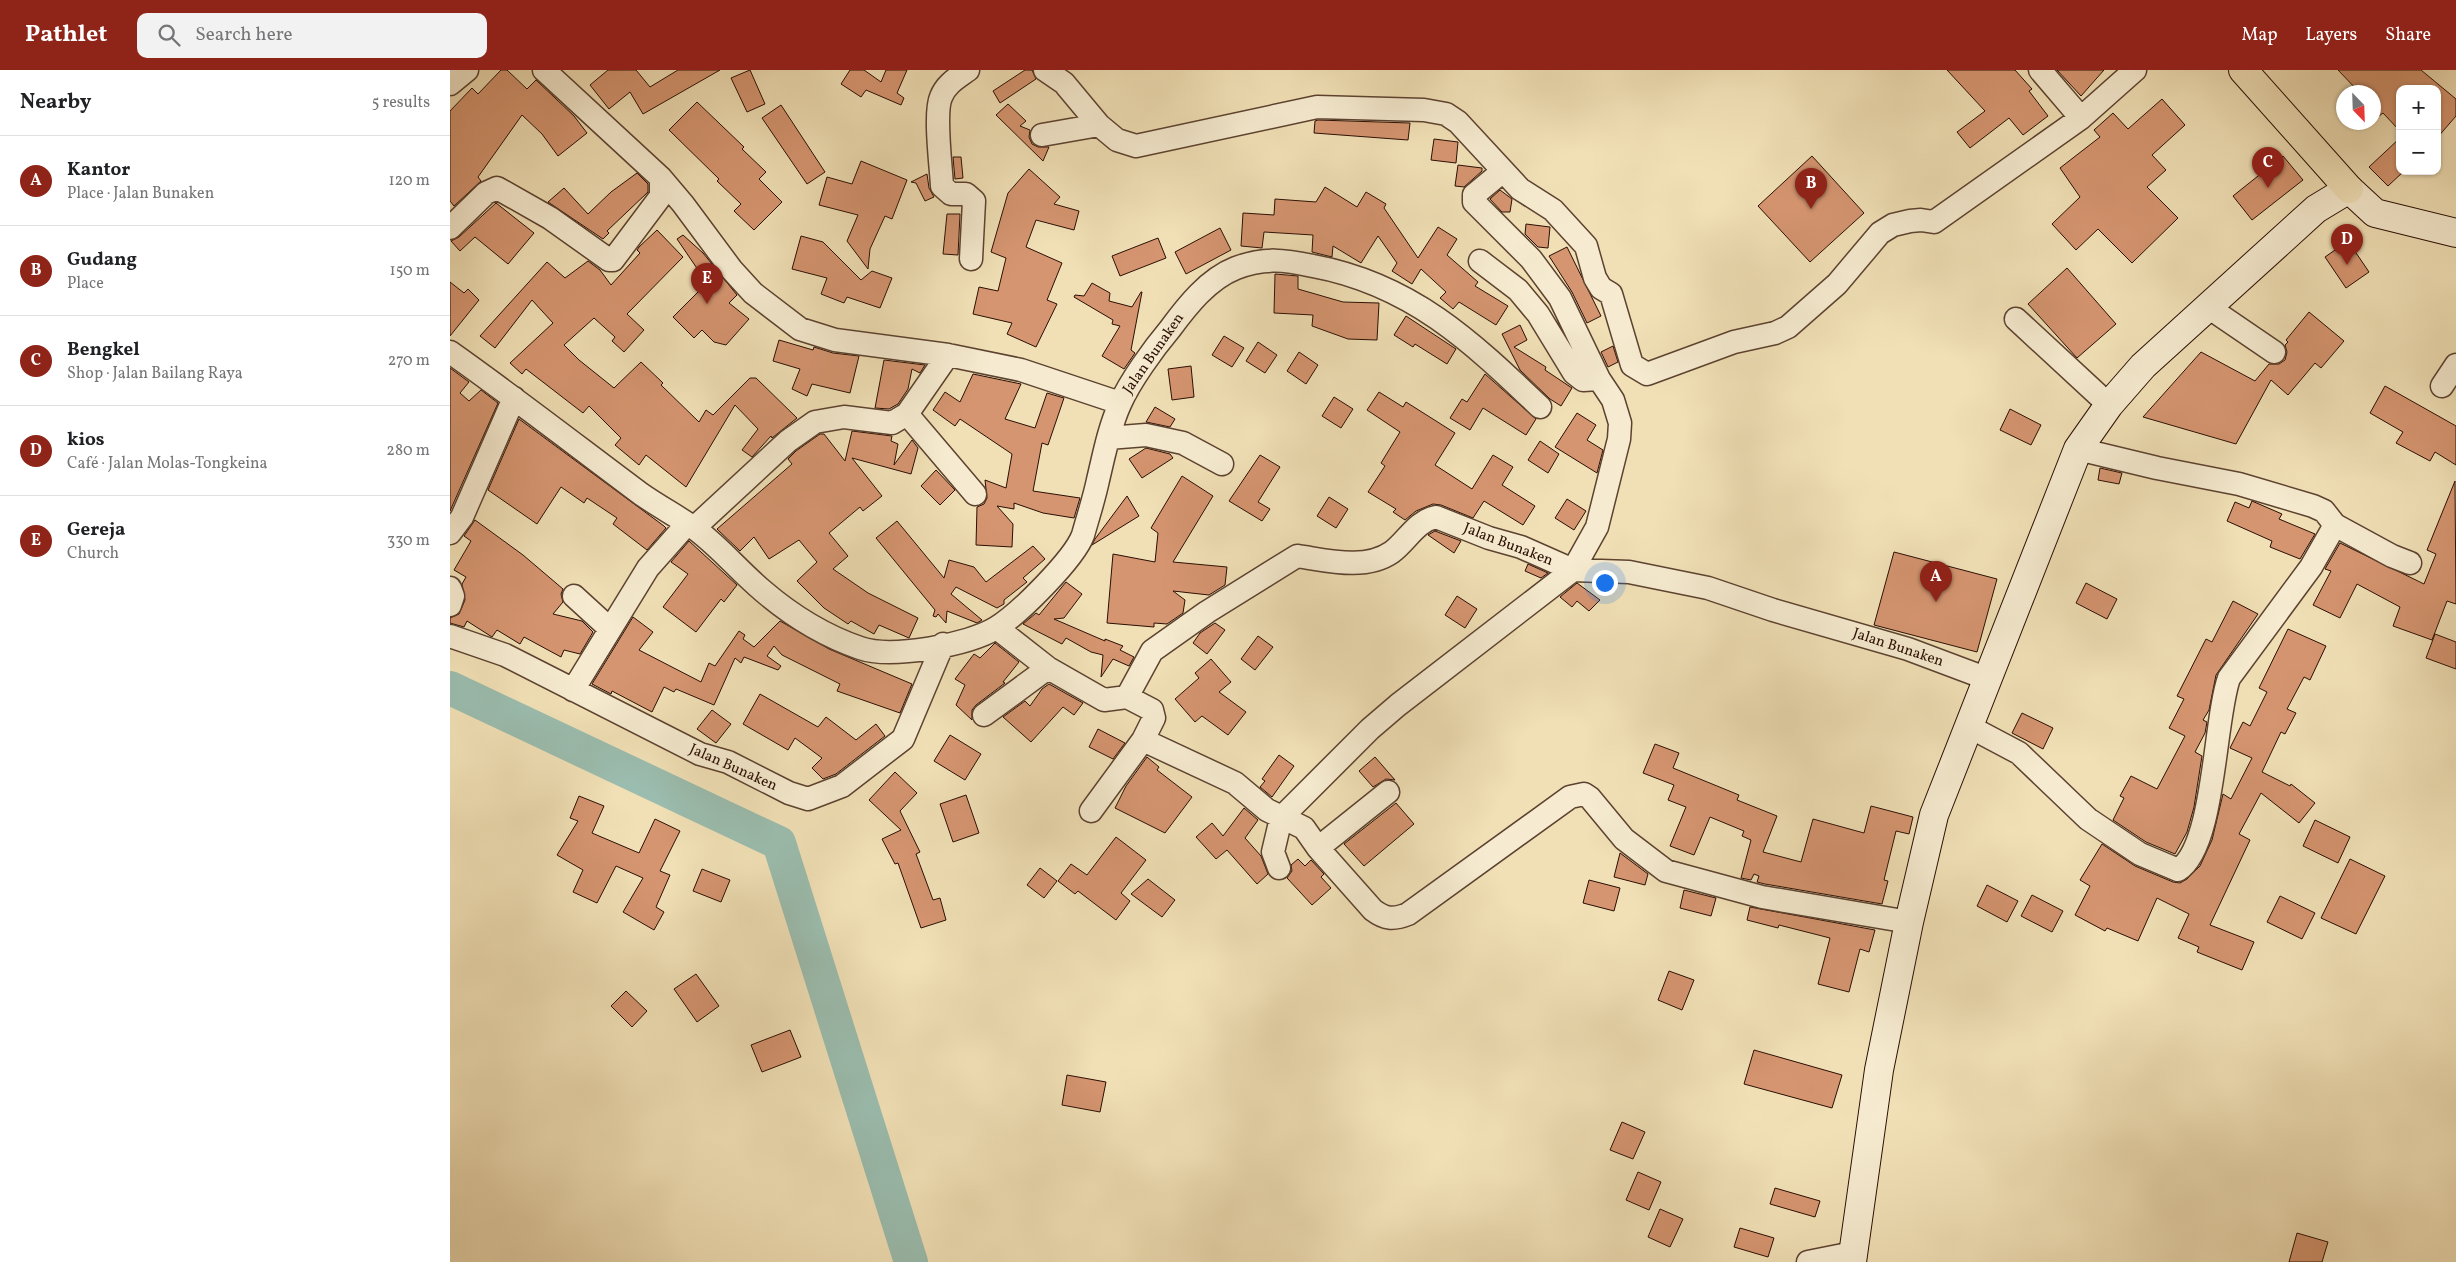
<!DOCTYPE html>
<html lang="en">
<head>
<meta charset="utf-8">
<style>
  :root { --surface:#fff; --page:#f2f2f2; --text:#202124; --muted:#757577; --line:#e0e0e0; --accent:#8f2418 }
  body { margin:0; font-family:Vollkorn,serif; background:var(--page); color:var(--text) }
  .controls { position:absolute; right:15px; top:15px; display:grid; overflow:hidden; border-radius:10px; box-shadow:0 1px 4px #0004 }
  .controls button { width:45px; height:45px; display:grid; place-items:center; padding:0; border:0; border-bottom:1px solid var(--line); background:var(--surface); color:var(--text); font:25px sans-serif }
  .compass { position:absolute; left:1886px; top:15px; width:45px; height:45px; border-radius:50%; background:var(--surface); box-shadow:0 1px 4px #0004; rotate:157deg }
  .you { position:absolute; left:1154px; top:512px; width:18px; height:18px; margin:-12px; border:4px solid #fff; border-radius:50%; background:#1a73e8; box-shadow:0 0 0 8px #1a73e833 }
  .badge { display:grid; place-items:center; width:32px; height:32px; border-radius:50%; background:var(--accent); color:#fff; font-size:16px; font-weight:700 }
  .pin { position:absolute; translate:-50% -41px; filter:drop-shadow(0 1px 2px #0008) }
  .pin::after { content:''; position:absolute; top:26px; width:18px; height:15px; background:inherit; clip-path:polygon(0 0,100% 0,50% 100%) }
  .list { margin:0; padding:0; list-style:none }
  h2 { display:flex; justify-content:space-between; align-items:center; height:65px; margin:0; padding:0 20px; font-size:21px }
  h2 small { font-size:16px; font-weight:400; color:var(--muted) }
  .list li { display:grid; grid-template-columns:32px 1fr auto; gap:15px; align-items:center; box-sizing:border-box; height:90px; padding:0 20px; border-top:1px solid var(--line) }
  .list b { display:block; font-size:19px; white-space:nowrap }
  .list p { margin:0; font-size:16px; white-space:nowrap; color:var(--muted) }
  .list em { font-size:16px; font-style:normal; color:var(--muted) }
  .icon { flex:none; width:28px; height:28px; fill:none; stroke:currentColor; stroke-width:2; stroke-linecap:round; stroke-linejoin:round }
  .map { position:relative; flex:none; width:2006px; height:1192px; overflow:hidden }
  header { display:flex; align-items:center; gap:30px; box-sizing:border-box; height:70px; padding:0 25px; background:var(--accent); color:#fff }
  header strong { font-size:24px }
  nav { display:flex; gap:28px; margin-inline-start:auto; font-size:18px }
  .search { width:350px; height:45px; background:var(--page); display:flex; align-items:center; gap:12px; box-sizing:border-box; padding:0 18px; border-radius:10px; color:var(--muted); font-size:19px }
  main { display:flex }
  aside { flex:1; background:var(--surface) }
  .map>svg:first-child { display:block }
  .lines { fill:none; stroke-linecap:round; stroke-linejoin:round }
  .river { stroke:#9bbdaf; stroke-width:34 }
  .building { fill:#d59570; stroke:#2a0e03 }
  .minor-casing { stroke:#5c4230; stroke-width:25 }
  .secondary-casing { stroke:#2a0e03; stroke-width:30 }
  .trunk-casing { stroke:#2a0e03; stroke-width:30 }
  .minor { stroke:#f6ebd0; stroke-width:22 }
  .secondary { stroke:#f6ebd0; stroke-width:28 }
  .trunk { stroke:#f1e0b6; stroke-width:28 }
  .labels { text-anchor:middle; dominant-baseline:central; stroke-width:5; stroke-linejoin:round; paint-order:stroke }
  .street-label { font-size:15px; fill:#2a0e03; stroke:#f6ebd0 }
</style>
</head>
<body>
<header>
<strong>Pathlet</strong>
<div class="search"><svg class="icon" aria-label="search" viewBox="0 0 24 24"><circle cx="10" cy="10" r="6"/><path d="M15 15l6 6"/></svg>Search here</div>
<nav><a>Map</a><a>Layers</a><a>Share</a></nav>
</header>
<main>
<aside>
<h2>Nearby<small>5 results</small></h2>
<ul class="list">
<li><span class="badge">A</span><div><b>Kantor</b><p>Place · Jalan Bunaken</p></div><em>120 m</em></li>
<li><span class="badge">B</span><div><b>Gudang</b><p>Place</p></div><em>150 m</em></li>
<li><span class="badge">C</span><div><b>Bengkel</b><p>Shop · Jalan Bailang Raya</p></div><em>270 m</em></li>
<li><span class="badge">D</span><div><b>kios</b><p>Café · Jalan Molas-Tongkeina</p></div><em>280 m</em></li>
<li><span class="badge">E</span><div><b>Gereja</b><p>Church</p></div><em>330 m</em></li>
</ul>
</aside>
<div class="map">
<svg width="2006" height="1192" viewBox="0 0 2006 1192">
  <rect width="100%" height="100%" fill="#f1e0b6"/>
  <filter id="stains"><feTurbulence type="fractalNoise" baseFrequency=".004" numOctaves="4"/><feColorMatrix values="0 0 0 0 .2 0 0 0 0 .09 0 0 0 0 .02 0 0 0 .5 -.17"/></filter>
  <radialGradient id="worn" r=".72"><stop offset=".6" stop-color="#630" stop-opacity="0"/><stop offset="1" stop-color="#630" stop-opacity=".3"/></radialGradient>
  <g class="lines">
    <!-- river -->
    <path class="river" d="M0,618L329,773L461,1192"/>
  </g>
  <!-- building -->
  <path class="building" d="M51,0H57L77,19L86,10L124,46L137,63L108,86L92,64L72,45L28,107L31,111L4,136L0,131V41L22,18L28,24Z
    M158,0H186L200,17L228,0H270L193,44L180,22L159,39L140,15Z
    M300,0L315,34L297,42L281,8Z
    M400,0H414L431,12L436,0H457L447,23L454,28L451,35L416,20L411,27L391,14Z
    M575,0H582L586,9L550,33L543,21Z
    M1497,0H1565L1582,19L1579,21L1598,46L1573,65L1559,48L1520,78L1507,62L1535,41Z
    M1607,0H1654L1631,26Z
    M1888,0H1971L2006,29V46L1987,68V19H1950V61L1933,43L1924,50V22H1909Z
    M1712,29L1735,55L1702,85L1716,100L1697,117L1728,148L1682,193L1648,159L1626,180L1602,154L1630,127L1610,98L1650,67L1644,60L1663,43L1678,59Z
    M247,32L294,77L292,79L316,102L309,109L332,132L304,160L284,141L291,134L267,111L269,109L219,60Z
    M558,34L576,51L570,56L580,60L579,67L582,74L588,77H599L593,91L546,45Z
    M331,35L375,102L357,114L312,48Z
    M868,50L960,53L958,70L864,63L865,51Z
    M1950,68V101L1953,102L1938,116L1919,97Z
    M984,69L1008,72L1006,93L981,90Z
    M1362,86L1414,143L1360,192L1308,136Z
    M1833,86L1853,110L1802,150L1783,126Z
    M503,87H511L513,108L505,109Z
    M411,91L457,110L442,149L435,146L420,179L418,199L397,171L408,145L369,135L377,107L402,114Z
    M1008,95L1032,98V101L1014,117L1005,116Z
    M579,99L610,127L604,134L629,141L624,160L586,150L576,177L612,193L597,230L607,234L586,277L557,264L562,253L523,244L529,217L548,221L556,188L541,182L558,123Z
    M187,103L198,114V122L157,161L159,163L153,169L98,132L114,118L138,144L161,122Z
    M477,104L479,118L484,127L475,131L466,113L461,112Z
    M875,117L907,137L916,122L936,134L934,138L968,188L988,157L1007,169L997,185L1028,212L1025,216L1058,236L1046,255L1009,232L1003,239L990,228L996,222L971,199L962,214L942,201L947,193L928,166L911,193L883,176L882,187L862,182L863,165L814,162L812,178L791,176L793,143L824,145L825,129L866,132Z
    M1050,120L1062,129L1060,142H1052L1040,129Z
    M46,133L84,163L58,194L25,167L10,181L1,171L9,167Z
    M497,144H510L508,185L493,184Z
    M1076,154L1100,157L1098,178L1088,177L1075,164Z
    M770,158L781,180L736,204L725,182Z
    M207,160L233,187L177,244L194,260L174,282L162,271L165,267L144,248L114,275L129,290L164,318L191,292L213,313L211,315L249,352L256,340L263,345L300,308H306L347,348L322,368L321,366L302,387L292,380L308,359L285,335L236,417L196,385L189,395L165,375L171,368L139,336L133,343L76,299L72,304L60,293L103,253L82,230L45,278L30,266L97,192L115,208L138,191L150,200L161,215L190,183L187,180L189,177Z
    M233,165L253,183L287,225L279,233L299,249L276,275L264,272L252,260L244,268L223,247L257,213L227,169Z
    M351,166L373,172L411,210L422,201L442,208L430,238L397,227L394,233L371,224L377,208L342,199Z
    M708,168L716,188L670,206L662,186Z
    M1898,171L1919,202L1896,218L1875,187Z
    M1117,177L1151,246L1137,253L1122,222L1099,186Z
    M1617,198L1666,254L1627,288L1578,234Z
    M825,204L848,206V219L893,232L929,233L927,270L898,269L862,256L863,245L824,243Z
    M0,212L14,223L18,219L29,230L0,266Z
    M642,213L660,223L659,231L682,237L691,222H692L681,280L685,283L674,299L652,286L670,256L662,254L663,250L624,227L625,225L634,226Z
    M1859,242L1894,271L1871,298L1865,293L1838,325L1821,310L1786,374L1693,347L1751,282L1805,311L1819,294H1829L1835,290L1837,282L1835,275L1838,272L1836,270Z
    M956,246L1006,279L997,294L965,274L963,277L944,265Z
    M1070,255L1077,270L1064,277L1096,297L1095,300L1122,318L1111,336L1100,329L1070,300L1052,264Z
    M774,266L794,278L782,297L762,285Z
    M329,270L363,280L364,277L383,283L409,286L400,323L362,314L357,326L342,319L350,299L323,291Z
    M808,272L827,285L815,303L796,291Z
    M1163,276L1168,292L1158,297L1151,282Z
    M849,282L868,295L856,314L837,301Z
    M434,290L475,295L470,303L462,299L458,319L448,334L439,339L425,338Z
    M741,296L744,327L722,330L718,299Z
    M0,298L19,312L10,323L19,331L31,320L48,333L0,441Z
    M523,304L571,314L555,349L585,358L597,323L614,328L598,375L592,373L583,421L630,428L624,448L593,443L564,433V439L547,436L563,454L562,477L526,475L527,437L534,434L537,428L535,410L556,418L562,384L510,349L505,356L483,340L495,322L510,332Z
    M1035,304L1086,349L1076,365L1033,338L1020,360L1000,348L1012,329L1017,332Z
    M1935,316L2006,356V395L1985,382L1980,391L1946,373L1953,362L1920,343Z
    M929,322L953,337L956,332L1005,363L985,395L1022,419L1043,385L1063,397L1052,415L1085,436L1073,455L1034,431L1023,448L991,435L983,434L966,441L955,450L943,442L946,439L918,422L935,396L931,393L950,362L917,340Z
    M884,327L903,339L891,358L872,346Z
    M705,337L725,349L720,357L696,352Z
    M1560,339L1591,355L1581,375L1550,360Z
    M1127,343L1146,355L1137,370L1153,380L1147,403L1105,377Z
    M69,349L214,456L216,458L197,480L163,454L167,448L137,428L134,433L111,417L87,454L38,420Z
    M402,361L442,366L441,371L448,374L444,395L462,370L468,378L461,404L402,388L432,426L413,441L410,437L379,463L398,486L383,499L418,523L468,548L459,568L429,555L424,564L401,551L398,554L374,538L347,511L367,492L349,470L319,489L304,467L290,481L267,459L342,394L338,389L346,381L370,364H374L395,391Z
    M1090,371L1109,384L1098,403L1078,390Z
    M696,378L720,384L723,388L692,408L679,389Z
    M810,385L830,397L808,432L820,439L812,451L779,431Z
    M1650,398L1672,403L1669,414L1648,410Z
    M486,400L505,420L490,435L471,416Z
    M732,406L763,426L723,492L777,497L775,515L759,525L723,521L735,530L733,543L717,554L704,553V557L657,553L663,484L705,492L708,463L701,458Z
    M2005,411L2006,534L1997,531L1982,570L1943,556L1950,537L1907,514L1890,548L1863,535L1881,501L1875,499L1890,473L1974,514L1986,484L1977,480Z
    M677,426L689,446L642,475L645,469Z
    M879,427L898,439L886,458L867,446Z
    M1117,429L1136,441L1124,460L1105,448Z
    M1802,431L1832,444L1829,449L1865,464L1850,489L1820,477L1822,471L1777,451L1785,432L1799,438Z
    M25,450L73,485L113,519L111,524L113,532L103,544L132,551L143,562L130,584L114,580L111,587L74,567L70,574L47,560L42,567L17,551L14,557L0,553V548L9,544L15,530L12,514L16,507L4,500L21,471L14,466Z
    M447,451L494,508L499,490L524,497L536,512L583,476L595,489L573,508L577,512L554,530V534L547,538L506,517L501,524L532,550L527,553L497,541L496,553L488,544L486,547L483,546L485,540L426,468Z
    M985,461L1011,471L1004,483L978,465Z
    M239,471L287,515L274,532L271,529L246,562L213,537L238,504L221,492Z
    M1444,482L1547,509L1527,582L1424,555Z
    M1078,494L1098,503L1091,508L1075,501Z
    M616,512L632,524L614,548L604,549L655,571V569L673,576L670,580L684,587L679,596L663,589L651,607L653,585L641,582L616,568L612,574L573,554L586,543L589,545Z
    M1127,513L1150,530L1139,541L1127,531L1122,537L1110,527Z
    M1636,513L1667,529L1657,549L1626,533Z
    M1007,526L1027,539L1015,558L995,545Z
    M1783,531L1808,544L1766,605L1759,640L1753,650L1757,652L1755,663L1745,682L1752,686L1744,737L1737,762L1725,784L1696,772L1663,750L1674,728L1670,726L1681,706L1707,719L1735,666L1719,658L1734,629L1727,626L1756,569L1762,572Z
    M183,547L203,562L189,580L251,612L259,593L265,596L289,561L295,565L293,569L304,577L330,551L379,579L462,614L450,643L387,621L390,614L332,585L324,576L317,586L331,596L328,600L294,587L291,593L285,588L264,635L226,619L224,622L214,617L202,642L162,621L161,624L142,614Z
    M765,553L775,560L757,584L743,573L750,563Z
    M1838,559L1876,576L1860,610L1854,607L1837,639L1846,643L1835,664L1831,662L1812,702L1840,716L1841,714L1865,733L1849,753L1811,723L1789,764L1800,770L1760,855L1804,872L1792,900L1747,882L1749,877L1728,868L1739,844L1707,828L1688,871L1657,858L1655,861L1625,845L1640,816L1630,810L1652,774L1685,796L1723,812L1730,813L1737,809L1750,796L1762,770L1773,724L1781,729L1802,688L1780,678L1793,652L1800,656L1817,622L1809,618Z
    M1985,564L2006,572V599L1976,588Z
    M808,566L823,577L805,600L791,589Z
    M545,573L569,592L553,612L555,613L526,635L522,640V650L506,635L515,615L505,609L524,584L530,588Z
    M761,589L781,612L769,622L796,642L778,665L752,646L745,652L725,629L749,608L745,603Z
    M599,614L633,633L624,645L613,637L581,672L553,647L575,631L580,636L592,619Z
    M310,624L368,657L376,647L406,670L426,654L435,666L386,704L373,709L362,698L372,688L345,668L338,680L293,654Z
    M262,640L281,654L266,673L247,659Z
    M1572,643L1603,658L1593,679L1562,663Z
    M648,659L675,673L663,689L639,677Z
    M500,665L531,684L515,710L484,691Z
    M1205,674L1229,683L1223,698L1289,725L1287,730L1327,746L1313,782L1351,792L1363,749L1414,763L1421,736L1463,747L1459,764L1446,761L1434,810L1438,811L1432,834L1315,814L1307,812L1309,806L1304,804L1301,810L1291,808L1301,770L1292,766L1294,761L1260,747L1244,785L1220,776L1236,737L1218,730L1224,715L1193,703Z
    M829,685L844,696L822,727L810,717L815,711L812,709Z
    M697,687L709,697L707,700L742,727L715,763L665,738L676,716Z
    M925,687L945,710L936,709L923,717L909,701Z
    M445,702L467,723L450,741L470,782L466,784L483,830L490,828L496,850L471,858L448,793L445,794L432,769L451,760L419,730Z
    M516,725L529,763L503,772L490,734Z
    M129,726L154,736L142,763L189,783L205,749L230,761L210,801L220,805L206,837L214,842L204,860L173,842L193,808L166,796L147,833L123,822L133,800L107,785L128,751L120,748Z
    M946,733L964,754L914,796L894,774Z
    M794,738L808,750L795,768L811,786L818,804L807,814L777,780L766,789L746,767L762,753L773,766Z
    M1865,750L1900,767L1888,793L1853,776Z
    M666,767L696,790L671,823L680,831L666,850L628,821L625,824L608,811L621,794L637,805Z
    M1170,783L1198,804L1195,815L1164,807Z
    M848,789L855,796L861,790L874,804L871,807L881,818L862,835L837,808L842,801L841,795Z
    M1900,789L1935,806L1906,864L1871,848Z
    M590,798L607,811L594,828L577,815Z
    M252,799L280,810L271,832L243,821Z
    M698,809L725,830L712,847L681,824Z
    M1139,810L1170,818L1164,841L1133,833Z
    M1537,815L1568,831L1557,852L1527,836Z
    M1234,820L1266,828L1261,846L1230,838Z
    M1582,825L1613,841L1602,862L1571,846Z
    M1830,826L1865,843L1852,869L1817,852Z
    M1300,837L1425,860L1419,882L1410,879L1399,922L1368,914L1380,868L1329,855L1328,858L1297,850Z
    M1219,901L1244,910L1232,940L1208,930Z
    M246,904L269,936L247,952L224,919Z
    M176,921L197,941L182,957L161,936Z
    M340,960L351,987L312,1002L301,975Z
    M1304,980L1392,1005L1382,1038L1294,1014Z
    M617,1005L656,1012L650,1042L612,1035Z
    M1172,1052L1195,1062L1183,1089L1160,1080Z
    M1188,1102L1211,1112L1199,1140L1176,1130Z
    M1325,1118L1370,1131L1365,1147L1320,1134Z
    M1210,1139L1233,1149L1220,1177L1198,1167Z
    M1290,1158L1324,1168L1318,1187L1284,1177Z
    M1847,1163L1878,1172L1872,1192H1839Z"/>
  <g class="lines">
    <!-- minor casing -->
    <g class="minor-casing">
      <path id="minor" d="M94,0L211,108L233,134L282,200L303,223L350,259L385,270L498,285L571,300L670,333
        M518,0C507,8 496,14 491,27C484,43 491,96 492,116L501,124H516L524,131L521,189
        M595,0L614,13L649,55
        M1590,0L1631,48
        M0,14L17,0
        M592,65L649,55L667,70L686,76L867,37L974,40L996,44L1008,52L1070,119L1103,140L1136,176L1145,208L1151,218L1161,224L1182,295L1197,304L1284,272L1325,263L1338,257L1387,214L1430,163L1443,155L1460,151L1471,150L1484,152L1631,48L1685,0
        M0,158L36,123L47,118L100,148L159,190H163L211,126V108
        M1030,191L1068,220L1088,244L1124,303L1133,310L1149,309
        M1758,237L1824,282
        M1566,249L1659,335
        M0,282C65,328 128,377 191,424C208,436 227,446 244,458C269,476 289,501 313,521C341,545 375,566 410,578C441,589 518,575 546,558C569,544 624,489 633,465C638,447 644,429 648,410C654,385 659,358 670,334C680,311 704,278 720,259C737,236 758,209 786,198C814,187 835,190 863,196C961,214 1021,271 1090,337
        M1992,316L2006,295
        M457,344L525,424
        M658,368L696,365L733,373L772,394
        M1628,379L1707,398L1789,414L1863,436L1874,441L1885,455
        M244,458L338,371L365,352L394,347L442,353L457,344L498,285
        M0,463L12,447L64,328
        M0,518L3,526L0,535
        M124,526L159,558
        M547,558L598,598L654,630L677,627
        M0,566L55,585L250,684L278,692L339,723L358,729L392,716L453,669L493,574
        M123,620L198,498L237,454
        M677,627L702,581L757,542L847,486C876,490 915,501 942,482C957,471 966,451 986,447L1039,468L1071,477L1123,500L1179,502L1258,518L1323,540L1458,579L1538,609
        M534,645L598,598
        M1518,656L1569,683L1638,749L1690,784L1728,800C1765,777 1764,650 1779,608L1861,497L1885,455L1942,486L1960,493
        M693,670L785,713L817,740L854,758L868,778L938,722
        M641,741L693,670L704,648L702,640L677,627
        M868,778L923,840C935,849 943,850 958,844L1120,727L1134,724L1140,728L1174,769L1216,801L1312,827L1459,852
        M829,798L823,782L831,748L920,659L948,635L1123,500L1147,457L1169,369L1170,353L1163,330L1149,309L1110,228L1081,189L1024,132V125L1053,101
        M1358,1192L1403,1183"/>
    </g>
    <!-- secondary casing -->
    <g class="secondary-casing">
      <path id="secondary" d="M1402,1192L1429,1000L1459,852L1484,745L1628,379L1659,335L1693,296L1866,139L1899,119L1925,143L2006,163"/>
    </g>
    <!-- trunk casing -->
    <g class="trunk-casing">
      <path id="trunk" d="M1793,0L1899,119"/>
    </g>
    <!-- minor -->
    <use href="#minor" class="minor"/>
    <!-- secondary -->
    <use href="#secondary" class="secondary"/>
    <!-- trunk -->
    <use href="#trunk" class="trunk"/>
  </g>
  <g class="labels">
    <!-- street labels -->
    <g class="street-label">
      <text transform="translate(704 284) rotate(-55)">Jalan Bunaken</text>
      <text transform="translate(1058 475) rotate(21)">Jalan Bunaken</text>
      <text transform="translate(1448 578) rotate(18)">Jalan Bunaken</text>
      <text transform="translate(283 698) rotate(24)">Jalan Bunaken</text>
    </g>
  </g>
  <rect width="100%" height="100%" filter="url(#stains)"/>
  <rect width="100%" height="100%" fill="url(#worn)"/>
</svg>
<div class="controls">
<button>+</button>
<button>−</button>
</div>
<svg class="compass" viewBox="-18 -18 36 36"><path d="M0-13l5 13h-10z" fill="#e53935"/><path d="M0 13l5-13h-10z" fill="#757577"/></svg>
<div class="you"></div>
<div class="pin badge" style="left:1486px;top:532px">A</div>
<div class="pin badge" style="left:1361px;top:139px">B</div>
<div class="pin badge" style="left:1818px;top:118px">C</div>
<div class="pin badge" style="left:1897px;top:195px">D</div>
<div class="pin badge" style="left:257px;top:234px">E</div>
</div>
</main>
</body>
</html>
